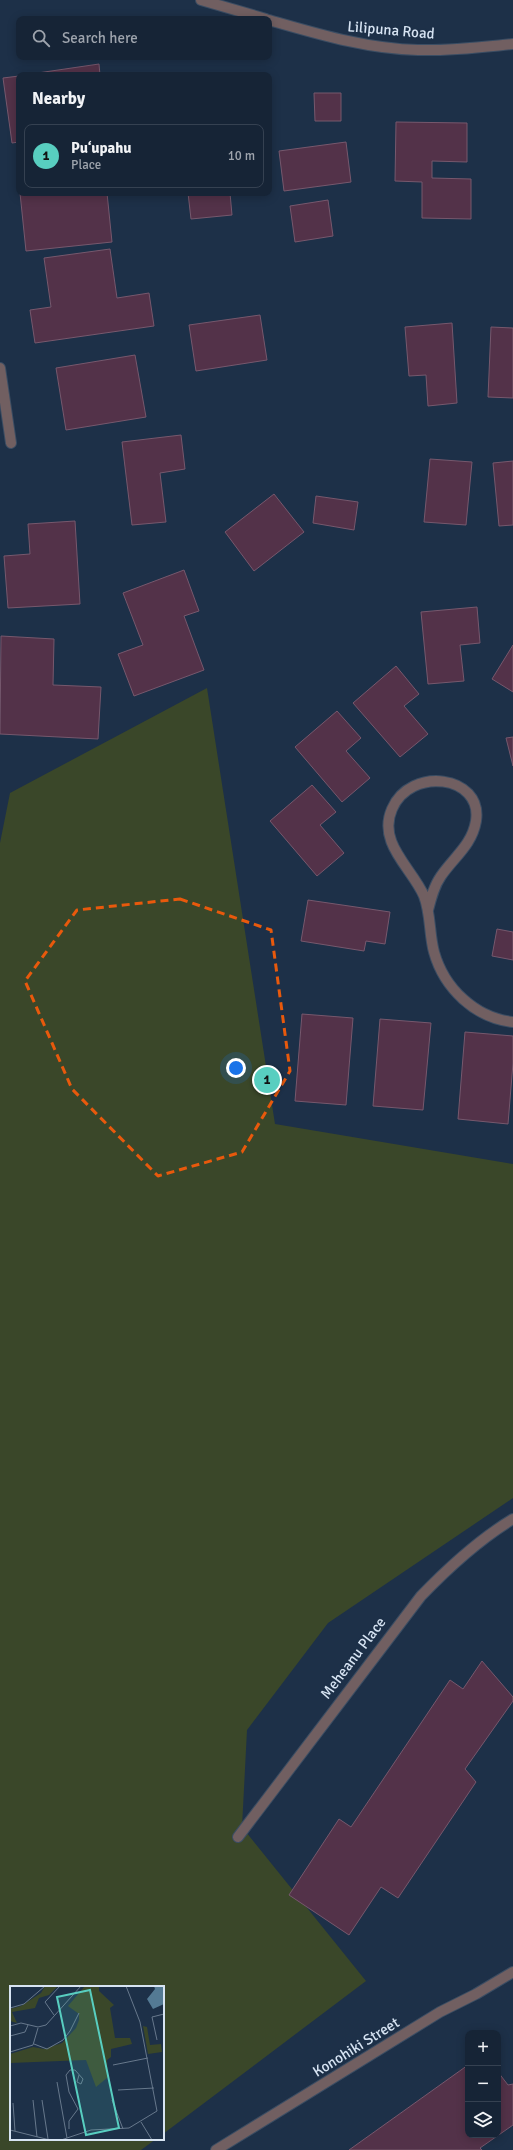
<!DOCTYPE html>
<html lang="en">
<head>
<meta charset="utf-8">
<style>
  :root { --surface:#162436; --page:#1f2c3e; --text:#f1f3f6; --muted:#9ea4ad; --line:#354151; --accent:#58cec0 }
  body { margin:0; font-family:Signika,sans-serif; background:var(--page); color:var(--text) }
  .controls { position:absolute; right:12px; bottom:12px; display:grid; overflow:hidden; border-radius:8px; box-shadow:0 2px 10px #0003 }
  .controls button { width:36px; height:36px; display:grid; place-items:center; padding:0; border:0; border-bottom:1px solid var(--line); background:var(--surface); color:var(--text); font:20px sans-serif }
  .you { position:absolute; left:236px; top:1068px; width:14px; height:14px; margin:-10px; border:3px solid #fff; border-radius:50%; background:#1a73e8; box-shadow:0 0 0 6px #1a73e833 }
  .badge { display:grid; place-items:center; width:26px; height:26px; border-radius:50%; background:var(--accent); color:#111; font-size:13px; font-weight:700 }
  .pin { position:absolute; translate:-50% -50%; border:2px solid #fff; box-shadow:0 1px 4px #0006 }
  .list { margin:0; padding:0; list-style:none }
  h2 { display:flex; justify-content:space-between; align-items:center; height:52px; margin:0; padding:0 16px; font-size:17px }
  h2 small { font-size:13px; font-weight:400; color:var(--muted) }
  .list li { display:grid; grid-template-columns:26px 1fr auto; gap:12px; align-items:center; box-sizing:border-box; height:64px; margin:0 8px 8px; padding:0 8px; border:1px solid var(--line); border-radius:8px }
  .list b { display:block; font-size:15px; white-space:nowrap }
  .list p { margin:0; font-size:13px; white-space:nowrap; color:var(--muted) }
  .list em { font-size:13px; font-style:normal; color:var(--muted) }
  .icon { flex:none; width:22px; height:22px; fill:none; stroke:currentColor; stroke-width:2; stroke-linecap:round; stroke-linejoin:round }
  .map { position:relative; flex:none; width:513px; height:2150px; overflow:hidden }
  .search { position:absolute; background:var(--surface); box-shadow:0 2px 10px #0003; left:16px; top:16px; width:256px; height:44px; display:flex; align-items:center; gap:10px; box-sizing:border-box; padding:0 14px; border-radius:8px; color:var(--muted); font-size:15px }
  .panel { position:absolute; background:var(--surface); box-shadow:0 2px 10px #0003; left:16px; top:72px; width:256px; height:124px; border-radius:8px }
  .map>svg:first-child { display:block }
  .green { fill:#3a4729 }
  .building { fill:#533249; stroke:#76586d }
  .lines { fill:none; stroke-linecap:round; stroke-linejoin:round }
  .minor-casing { stroke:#3b4d63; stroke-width:12 }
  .minor { stroke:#715f61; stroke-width:10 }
  .marked { fill:none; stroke:#e8590c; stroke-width:3; stroke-dasharray:8 5; stroke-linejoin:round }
  .labels { text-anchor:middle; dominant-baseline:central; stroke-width:3.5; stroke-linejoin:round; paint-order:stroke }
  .street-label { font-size:15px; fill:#d7e4f3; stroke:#1d3048 }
  .inset-road { fill:none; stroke:#67788c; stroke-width:1 }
  .view { fill:#58cec0; fill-opacity:0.15; stroke:#58cec0; stroke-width:2 }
  .inset-edge { fill:none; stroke:#d7e4f3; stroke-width:2 }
</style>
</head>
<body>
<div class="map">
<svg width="513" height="2150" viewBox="0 0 513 2150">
  <rect width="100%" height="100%" fill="#1d3048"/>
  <!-- green -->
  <path class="green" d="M207,688L275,1124L513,1164V1498L328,1623L247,1730L242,1827L366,1981L163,2134V1987H11V2139H156L141,2150H0V843L10,793Z"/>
  <!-- building -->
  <path class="building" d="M99,64L100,75H24Z
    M19,76V142L12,143L3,78Z
    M314,93H341V121H315Z
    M396,122L467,123V162L432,161V178L471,179V219L422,218V182L395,181Z
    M346,142L351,182L284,191L279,151Z
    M20,193H107L112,242L26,251Z
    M188,193H230L232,215L191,219Z
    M328,200L333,236L295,242L290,206Z
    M110,249L117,298L149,293L154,326L35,343L30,310L51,307L44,258Z
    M260,315L267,360L196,371L189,325Z
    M452,323L457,403L428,406L426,375L409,376L405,327Z
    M491,327L513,328V398L488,397Z
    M135,355L146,417L66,430L56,368Z
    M181,435L185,469L160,473L166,522L132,525L122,442Z
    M430,459L472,462L466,525L424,522Z
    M513,461V525L499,526L493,463Z
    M274,494L304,532L254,571L225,532Z
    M316,496L358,502L354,530L313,523Z
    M75,521L80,604L8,608L4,556L30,554L28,524Z
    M184,570L199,611L184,616L204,670L134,696L118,654L143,645L123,593Z
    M477,607L480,643L460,645L464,681L428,684L421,612Z
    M1,636L54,639L53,685L101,687L98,739L0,734Z
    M513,645V692L492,679Z
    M396,666L419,694L404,706L428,734L400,757L353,703Z
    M337,711L361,738L346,751L370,778L342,802L295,747Z
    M513,737V766L506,738Z
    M312,785L336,812L320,825L344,853L317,876L270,821Z
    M308,900L390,912L385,944L366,941L364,951L301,941Z
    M497,929L513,932V960L492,956Z
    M302,1014L353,1018L346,1105L295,1101Z
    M380,1019L431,1023L423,1110L373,1106Z
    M465,1032L513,1036V1063L508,1124L458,1119Z
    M482,1661L513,1697V1701L465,1769L476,1782L398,1898L381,1887L349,1935L289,1895L339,1819L351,1827L450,1680L463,1689Z
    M468,2065V2135H498V2072L508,2085L513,2084V2125L480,2148L482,2150H349Z"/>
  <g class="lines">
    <!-- minor casing -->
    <g class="minor-casing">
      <path id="minor" d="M201,0L266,19
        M269,20C318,34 367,49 418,50C450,51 482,47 513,44
        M0,368L11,443
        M428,910C431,898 434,886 441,876C454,857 472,845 476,821C483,775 410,766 392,809C377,843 412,868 424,896C431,914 429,934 434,952C444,988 475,1018 513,1022
        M238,1837L421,1596C449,1567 478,1540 513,1519
        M216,2150L440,2012L476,1994L513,1972"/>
    </g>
    <!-- minor -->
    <use href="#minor" class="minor"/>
  </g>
  <!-- marked area -->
  <path class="marked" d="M180,899L271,930L290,1071L242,1152L158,1176L72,1089L25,981L77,910Z"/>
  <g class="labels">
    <!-- street labels -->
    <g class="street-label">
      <text transform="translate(391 30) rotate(5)">Lilipuna Road</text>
      <text transform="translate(353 1658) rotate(-53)">Meheanu Place</text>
      <text transform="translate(356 2047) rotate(-32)">Konohiki Street</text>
    </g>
  </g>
  <!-- overview -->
  <g transform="translate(10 1986)">
    <rect width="154" height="154" fill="#1d3048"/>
    <path d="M35,0H48L39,9L29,12L25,22L2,26L7,37L0,35V23L11,20L31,7ZM75,0H89V5L104,19L100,22L105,52H120L122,58L101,63V71L97,74L98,91L86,101L76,74L0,77V68L23,61L34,63L52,57L66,42L69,34V28L58,20ZM133,40L137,41L140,59L151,58L152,66L138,68Z" fill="#3a4729"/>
    <path d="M144,0H154V18L143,23L137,13L145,3Z" fill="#547a94"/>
    <path class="inset-road" d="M0,22L14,18L35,0M44,29L35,16L50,0M0,40L11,37L28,41L36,39L71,0M0,50L15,46L18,39M147,54L142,31L154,28M24,58L37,63L53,54L60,45L69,27M0,66L23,59L28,42M103,79L138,72M47,96L57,152M108,104L144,102M23,114L27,151M32,114L38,153M102,114L113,143M3,117L5,145M131,136L142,154M59,143V135L68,123L59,106L56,89L60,84H65L73,93L71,98L67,96L69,89M0,144L40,154M51,154L81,144L119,142L147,125L130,36L116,0"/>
    <path class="view" d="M80,4L109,142L76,149L47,11Z"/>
    <rect width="154" height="154" class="inset-edge"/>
  </g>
</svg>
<div class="controls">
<button>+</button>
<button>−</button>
<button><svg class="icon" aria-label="layers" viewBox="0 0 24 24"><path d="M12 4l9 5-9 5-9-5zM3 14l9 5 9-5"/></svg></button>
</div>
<div class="you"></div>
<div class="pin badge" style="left:267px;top:1080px">1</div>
<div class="search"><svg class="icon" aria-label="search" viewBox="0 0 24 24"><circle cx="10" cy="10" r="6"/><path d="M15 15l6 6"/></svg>Search here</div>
<section class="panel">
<h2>Nearby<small></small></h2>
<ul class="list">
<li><span class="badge">1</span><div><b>Puʻupahu</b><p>Place</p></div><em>10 m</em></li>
</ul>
</section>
</div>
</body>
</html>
